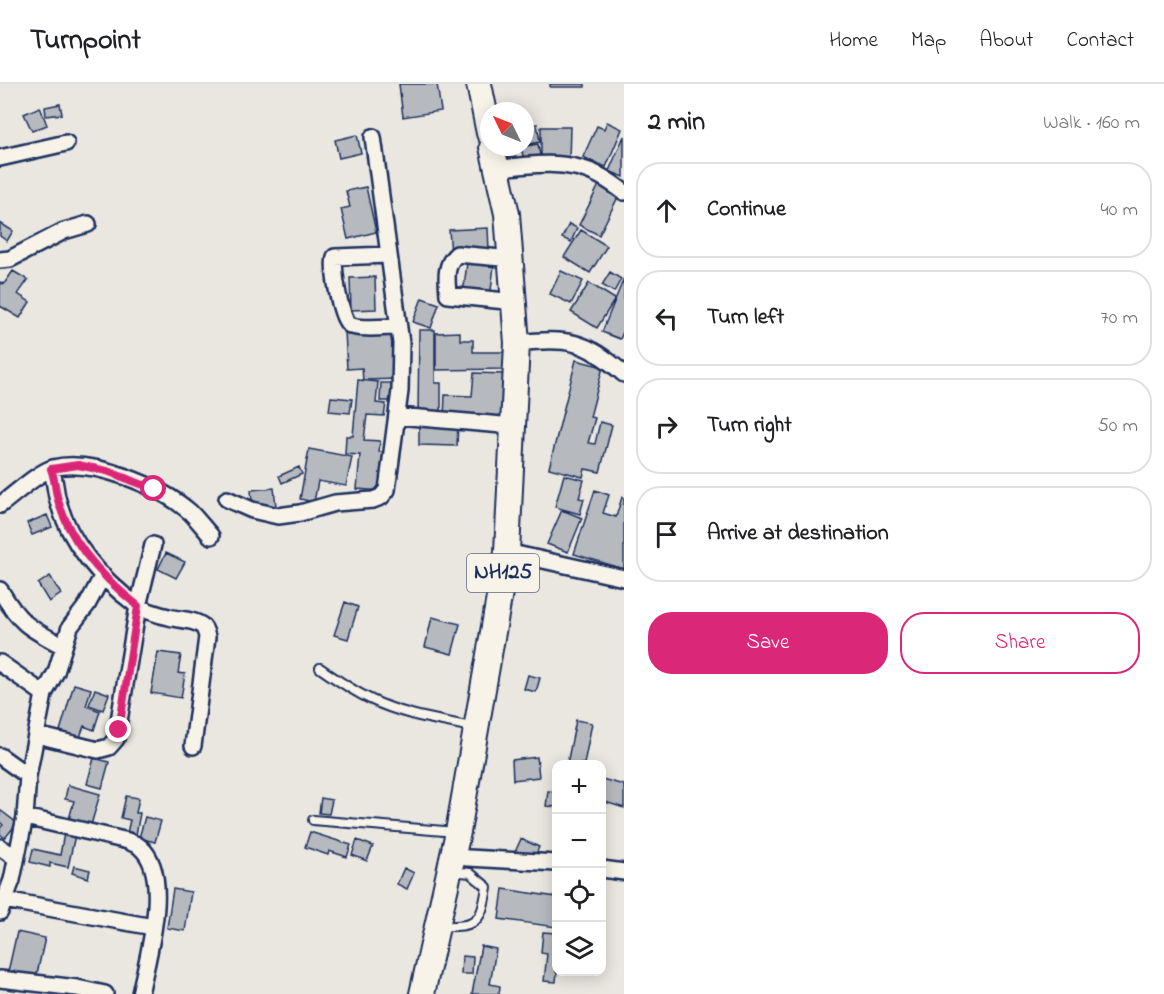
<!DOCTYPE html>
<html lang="en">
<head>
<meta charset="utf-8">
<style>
  :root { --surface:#fff; --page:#f6f6f6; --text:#202124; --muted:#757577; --line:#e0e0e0; --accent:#db2777 }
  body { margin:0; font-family:"Indie Flower",sans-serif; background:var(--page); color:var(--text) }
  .controls { position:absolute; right:18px; bottom:18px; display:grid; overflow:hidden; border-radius:12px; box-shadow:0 3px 15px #0003 }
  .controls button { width:54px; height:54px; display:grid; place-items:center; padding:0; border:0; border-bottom:2px solid var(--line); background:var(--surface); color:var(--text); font:30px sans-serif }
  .compass { position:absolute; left:480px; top:18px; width:54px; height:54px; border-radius:50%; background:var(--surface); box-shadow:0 3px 15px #0003; rotate:313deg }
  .stop { position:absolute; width:18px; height:18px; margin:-14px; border:4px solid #db2777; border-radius:50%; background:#fff }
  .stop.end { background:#db2777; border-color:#fff; box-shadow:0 2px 6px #0008 }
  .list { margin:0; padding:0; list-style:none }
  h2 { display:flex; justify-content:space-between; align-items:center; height:78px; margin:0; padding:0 24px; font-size:26px }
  h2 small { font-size:20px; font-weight:400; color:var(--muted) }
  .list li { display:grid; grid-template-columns:39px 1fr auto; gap:18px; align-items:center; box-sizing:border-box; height:96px; margin:0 12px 12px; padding:0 12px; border:2px solid var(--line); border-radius:24px }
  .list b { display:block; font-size:22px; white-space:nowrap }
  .list em { font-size:20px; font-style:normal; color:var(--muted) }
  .actions { display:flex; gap:12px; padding:18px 24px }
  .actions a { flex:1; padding:14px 0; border:2px solid var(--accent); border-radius:24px; text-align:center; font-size:21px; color:var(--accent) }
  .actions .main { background:var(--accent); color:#fff }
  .icon { flex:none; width:33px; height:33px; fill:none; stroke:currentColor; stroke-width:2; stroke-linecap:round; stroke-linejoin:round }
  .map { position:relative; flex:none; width:624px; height:910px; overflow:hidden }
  header { display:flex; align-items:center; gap:36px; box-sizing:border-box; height:84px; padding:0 30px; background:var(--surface); border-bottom:2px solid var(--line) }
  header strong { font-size:28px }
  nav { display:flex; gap:33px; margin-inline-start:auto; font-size:21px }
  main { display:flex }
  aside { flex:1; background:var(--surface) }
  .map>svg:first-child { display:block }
  .building { fill:#b6babf; stroke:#1b2f5e; stroke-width:1.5 }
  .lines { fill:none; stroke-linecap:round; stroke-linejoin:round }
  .service-casing { stroke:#1b2f5e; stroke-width:12 }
  .minor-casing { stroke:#1b2f5e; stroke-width:20 }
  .trunk-casing { stroke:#1b2f5e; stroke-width:28 }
  .service { stroke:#f7f3e8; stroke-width:8 }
  .minor { stroke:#f7f3e8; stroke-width:15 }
  .trunk { stroke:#f7f3e8; stroke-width:24 }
  .route { stroke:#db2777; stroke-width:8 }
  .labels { text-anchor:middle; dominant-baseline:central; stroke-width:5; stroke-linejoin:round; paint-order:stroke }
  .shield { fill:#f7f3e8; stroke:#5d6a87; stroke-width:1.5 }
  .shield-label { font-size:22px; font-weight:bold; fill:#1b2f5e }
</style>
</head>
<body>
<header>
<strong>Turnpoint</strong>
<nav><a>Home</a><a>Map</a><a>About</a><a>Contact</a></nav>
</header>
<main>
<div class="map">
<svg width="624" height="910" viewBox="0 0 624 910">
  <rect width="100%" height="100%" fill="#eae7e0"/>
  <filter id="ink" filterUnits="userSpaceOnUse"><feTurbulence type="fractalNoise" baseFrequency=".0167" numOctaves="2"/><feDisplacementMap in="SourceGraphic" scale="12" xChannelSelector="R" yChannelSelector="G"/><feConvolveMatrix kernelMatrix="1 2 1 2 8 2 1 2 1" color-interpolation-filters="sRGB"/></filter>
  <g filter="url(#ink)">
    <!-- building -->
    <path class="building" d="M399,0H437L441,27L403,33Z
      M550,0H585V3H550Z
      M60,20L62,30L46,32L45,23Z
      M40,23L47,41L32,47L24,30Z
      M607,38L622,45L606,83L583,73L597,42L604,45Z
      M537,40L540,58L525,61V42Z
      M541,43H570L569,77H541Z
      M357,51L361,69L339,74L335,56Z
      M624,52V93L609,87Z
      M538,60L540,72L524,76L521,63Z
      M600,99L620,109L599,151L579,141Z
      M366,103L376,148L348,155L341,125L350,123L346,107Z
      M0,139L13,147L7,157L0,152Z
      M569,140L577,144L571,158L562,154Z
      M488,144L489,167L451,169L449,146Z
      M581,146L607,162L590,189L564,173Z
      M467,179L494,182L490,214L463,210Z
      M13,187L28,196L18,210L30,218L20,234L0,222V198L4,200Z
      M561,187L583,197L571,220L550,210Z
      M610,188L621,195L614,208L602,201Z
      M375,193L376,225L351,226L350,194Z
      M624,194V246L620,255L602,248Z
      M589,199L615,215L597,244L571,228Z
      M422,214L439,220L431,244L413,238Z
      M419,246H435V299H441V332H418Z
      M345,247L395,250L398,295L363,296L362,284L347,285Z
      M460,248V256H473V268H505V285L436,286V249Z
      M576,276L603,283L590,333L595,334L588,359L595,360L600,338L612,341L600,388L585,385L583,393L549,384Z
      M474,289L504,290L501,337L444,334L445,311L472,312Z
      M358,296L378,298L376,319L386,320L384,332L367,331L364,356L380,357L379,368H386L382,407L357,405L360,371L345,370L346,352H353Z
      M381,299H396L395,317H380Z
      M331,313L352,315L350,329L329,327Z
      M419,339H458L457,362L419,361Z
      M309,365L352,373L346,402L318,397L314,418L300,415Z
      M299,383L302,390L282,399L279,392Z
      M564,391L584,396L579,414L584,415L580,430L555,423Z
      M274,404L276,422L253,425L251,406Z
      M595,406L609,411L603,429L616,433L622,413L624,414V485L574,470Z
      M562,426L582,434L568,468L547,460Z
      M47,431L52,443L32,451L27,439Z
      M166,469L185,478L176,494L158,485Z
      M50,492L61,510L49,518L38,500Z
      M345,518L358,523L348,555L334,551Z
      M432,533L460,540L452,570L425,563Z
      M158,568L181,571L178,589L185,590L181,614L151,609Z
      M528,591L540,594L536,608L524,605Z
      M74,600L91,605L86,622L100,627L94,646L84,642L80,653L60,647Z
      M95,605L109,610L103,626L89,621Z
      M576,636L592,639L584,680H567Z
      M537,673L539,693L513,696L512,676Z
      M94,674L109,678L102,704L87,700Z
      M602,695L624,701V724L602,717Z
      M68,701L100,710L91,741L69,735L74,717L65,715Z
      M548,707L556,708V723L546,722Z
      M126,712L139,714L136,729H140L136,751L127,749L130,736L121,734Z
      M321,714L332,716L329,730L319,729Z
      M0,726L17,739L5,754L0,750V744L3,741L0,738Z
      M145,733L161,737L155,758L139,754Z
      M310,748L351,761L347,773L329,767L328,771L305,763Z
      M64,749L75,751L68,783L50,779V783L30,778L33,765L60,771Z
      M521,755L539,763L534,775L515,768Z
      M357,756L373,762L367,777L352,771Z
      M74,782L90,786L88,794L72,789Z
      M404,784L414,789L407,805L397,800Z
      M173,805L191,808L185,847L167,844Z
      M503,805L556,813V843L499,835Z
      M17,848L45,854L36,894L8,888Z
      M543,848L556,849V888H569H557L556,898L544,897L547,870L541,869Z
      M481,862L496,865L490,900L500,902L499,910H472Z
      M462,872L473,873L472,890H461Z"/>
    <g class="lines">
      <!-- service casing -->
      <g class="service-casing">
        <path id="service" d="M320,584C337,596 353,607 372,616C403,631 439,636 472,643
          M313,736L456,748
          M439,842C477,843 481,840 487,803L470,789L452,787"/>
      </g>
      <!-- minor casing -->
      <g class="minor-casing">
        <path id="minor" d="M0,74L66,59
          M496,85C529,80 569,75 600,92C608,96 616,102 624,108
          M388,171L335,173C332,183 340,235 350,241C359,246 387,243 398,243
          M512,175L457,170C444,181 447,196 448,211L515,218
          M0,176L10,175L64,147L88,140
          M517,259C568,254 584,255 624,290
          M397,332L514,342
          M51,385C55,395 55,406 58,417C69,458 101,495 135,520C143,526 159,531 169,533C179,536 192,535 201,541C205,544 206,548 207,553L193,662
          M227,415L252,426L278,432L300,429L335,419L373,416L381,413L387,406L400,307L401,259L373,53
          M0,421C14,411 37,389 53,384C92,374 160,402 190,428C197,435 204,444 211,452
          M507,468L624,494
          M0,506C20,540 29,544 63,562
          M0,579L44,610
          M37,651L98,666L109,663L116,655L138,522L153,461
          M0,672L28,692
          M25,733L128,757C131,759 137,760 140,763C173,791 147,874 140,910
          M0,763L16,774
          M451,773L556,779
          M602,785L624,788
          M5,816L153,843
          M0,828L12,796L25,733L28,692L44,610L56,588L70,543L87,521L103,491
          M0,895L77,904L105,910"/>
      </g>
      <!-- trunk casing -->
      <g class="trunk-casing">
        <path id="trunk" d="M479,0L489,49
          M422,910L458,748L507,468L517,259L507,130L492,63"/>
      </g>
      <!-- service -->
      <use href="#service" class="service"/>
      <!-- minor -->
      <use href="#minor" class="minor"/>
      <!-- trunk -->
      <use href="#trunk" class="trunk"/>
    </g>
  </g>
  <g class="lines" filter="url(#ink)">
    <!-- route -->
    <path class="route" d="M119,646L138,522C104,495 70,460 58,416C55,406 55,395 51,385L78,381L107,387L154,405"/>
  </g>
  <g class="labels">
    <!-- shield labels -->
    <rect class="shield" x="467" y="470" width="72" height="38" rx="4.5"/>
    <g class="shield-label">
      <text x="503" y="489">NH125</text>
    </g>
  </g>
</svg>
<div class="controls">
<button>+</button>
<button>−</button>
<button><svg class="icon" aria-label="locate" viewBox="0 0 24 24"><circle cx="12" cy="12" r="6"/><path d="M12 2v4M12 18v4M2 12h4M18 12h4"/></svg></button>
<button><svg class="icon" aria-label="layers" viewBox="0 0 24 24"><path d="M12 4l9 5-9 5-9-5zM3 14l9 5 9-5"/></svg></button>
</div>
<svg class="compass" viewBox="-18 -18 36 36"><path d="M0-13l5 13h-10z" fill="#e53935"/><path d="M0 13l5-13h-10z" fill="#757577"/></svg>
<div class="stop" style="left:154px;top:405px"></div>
<div class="stop end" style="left:119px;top:646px"></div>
</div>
<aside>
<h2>2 min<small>Walk · 160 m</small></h2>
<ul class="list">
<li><svg class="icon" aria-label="ahead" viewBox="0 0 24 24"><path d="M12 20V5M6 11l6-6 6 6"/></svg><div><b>Continue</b></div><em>40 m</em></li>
<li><svg class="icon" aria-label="left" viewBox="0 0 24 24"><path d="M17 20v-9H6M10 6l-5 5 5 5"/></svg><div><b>Turn left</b></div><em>70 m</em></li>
<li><svg class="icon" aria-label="right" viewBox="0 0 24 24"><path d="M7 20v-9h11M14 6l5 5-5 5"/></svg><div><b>Turn right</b></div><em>50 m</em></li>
<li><svg class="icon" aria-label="arrive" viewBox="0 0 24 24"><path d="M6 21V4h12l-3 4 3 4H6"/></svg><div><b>Arrive at destination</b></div></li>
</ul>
<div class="actions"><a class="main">Save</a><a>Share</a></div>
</aside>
</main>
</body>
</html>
